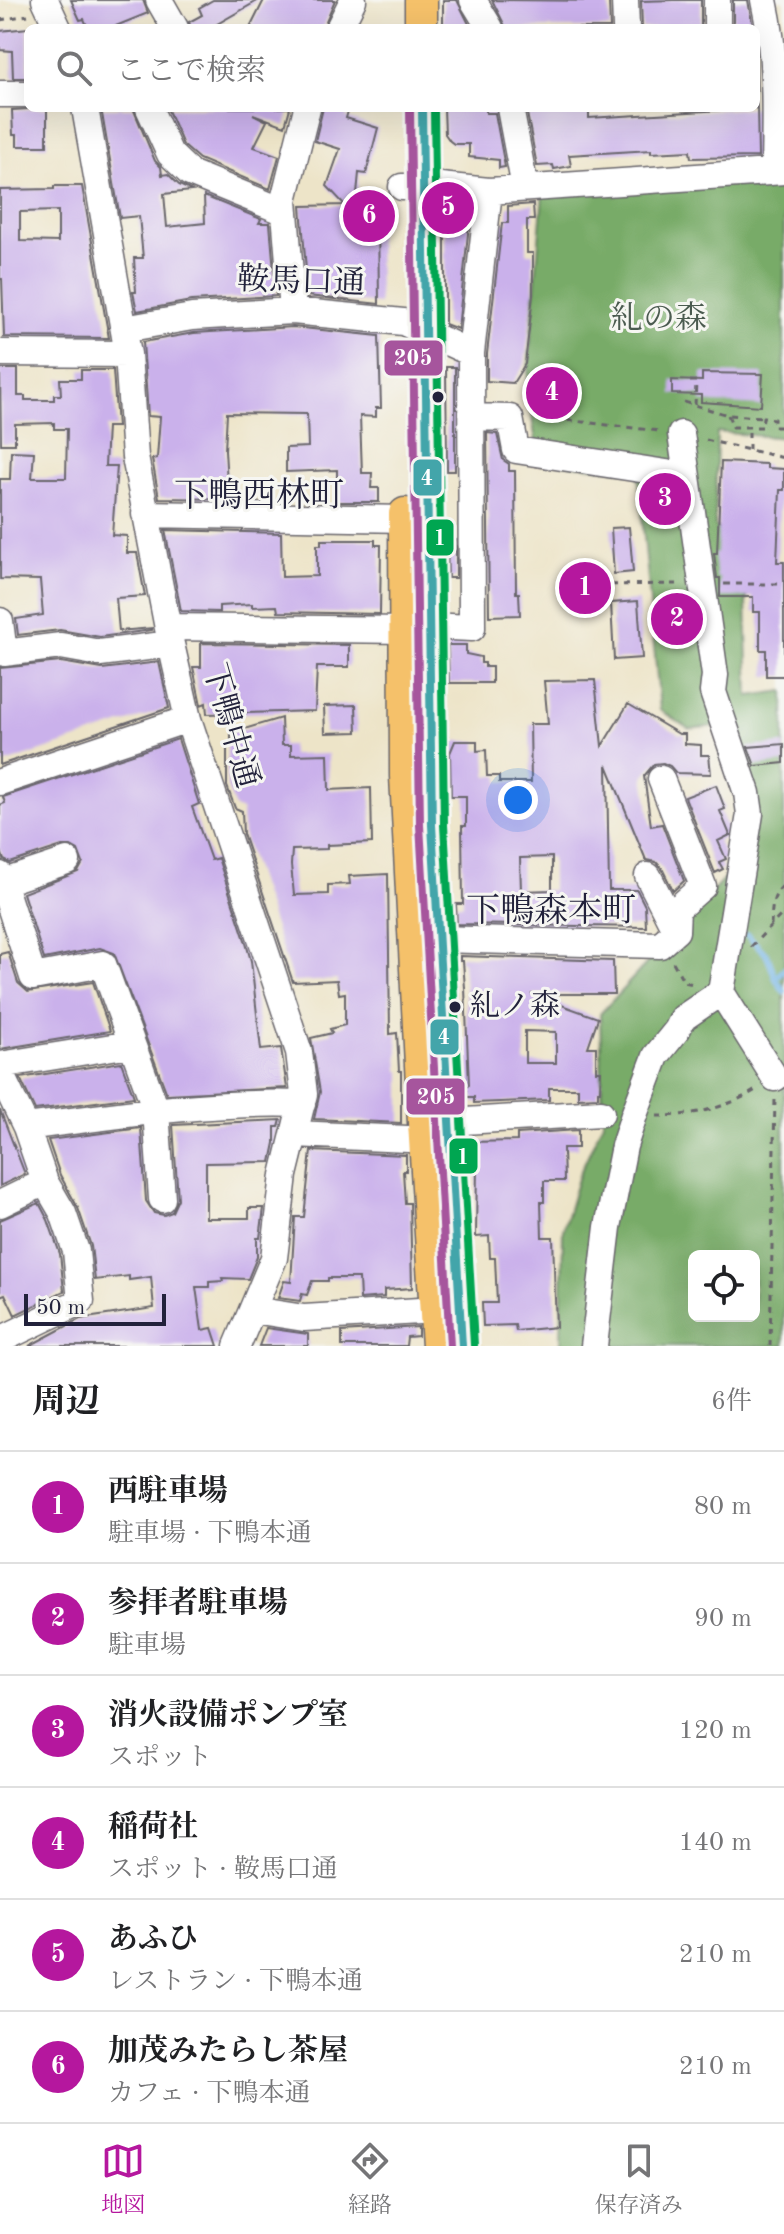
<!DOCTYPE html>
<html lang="ja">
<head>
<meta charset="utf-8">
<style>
  :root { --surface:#fff; --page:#f6f6f6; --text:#202124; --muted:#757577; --line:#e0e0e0; --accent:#b5179e }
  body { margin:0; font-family:"Old Standard TT","Noto Serif JP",serif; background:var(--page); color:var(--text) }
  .controls { position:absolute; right:24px; bottom:24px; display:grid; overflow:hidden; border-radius:12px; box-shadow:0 8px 32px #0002 }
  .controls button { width:72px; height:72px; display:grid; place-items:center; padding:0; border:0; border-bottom:2px solid var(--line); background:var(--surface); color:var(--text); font:40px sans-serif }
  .scale { position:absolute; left:24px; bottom:20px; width:142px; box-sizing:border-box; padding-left:8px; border:4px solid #22223b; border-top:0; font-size:22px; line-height:28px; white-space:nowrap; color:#22223b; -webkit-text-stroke:6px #f6f6f2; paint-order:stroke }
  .you { position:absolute; left:518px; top:800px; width:28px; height:28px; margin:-20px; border:6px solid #fff; border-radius:50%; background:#1a73e8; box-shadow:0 0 0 12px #1a73e833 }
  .badge { display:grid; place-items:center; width:52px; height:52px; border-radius:50%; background:var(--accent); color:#fff; font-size:26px; font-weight:700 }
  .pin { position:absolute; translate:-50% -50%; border:4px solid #fff; box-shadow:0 2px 8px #0006 }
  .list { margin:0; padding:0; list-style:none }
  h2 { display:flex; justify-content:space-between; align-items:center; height:104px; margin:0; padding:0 32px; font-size:34px }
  h2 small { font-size:26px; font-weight:400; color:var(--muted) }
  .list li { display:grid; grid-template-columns:52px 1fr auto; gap:24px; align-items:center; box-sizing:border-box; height:112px; padding:0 32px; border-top:2px solid var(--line) }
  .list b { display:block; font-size:30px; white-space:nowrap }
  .list p { margin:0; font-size:26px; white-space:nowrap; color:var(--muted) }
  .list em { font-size:26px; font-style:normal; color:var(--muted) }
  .icon { flex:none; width:44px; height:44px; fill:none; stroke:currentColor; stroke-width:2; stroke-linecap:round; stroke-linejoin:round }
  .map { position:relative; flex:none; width:784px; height:1346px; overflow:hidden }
  .search { position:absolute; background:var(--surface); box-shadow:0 8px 32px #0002; left:24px; right:24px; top:24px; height:88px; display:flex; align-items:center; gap:20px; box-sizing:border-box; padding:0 28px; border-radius:12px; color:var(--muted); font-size:30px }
  .sheet { height:776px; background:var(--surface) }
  nav { display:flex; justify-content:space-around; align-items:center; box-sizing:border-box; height:112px; border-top:2px solid var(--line); background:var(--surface); font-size:22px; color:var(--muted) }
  nav a { display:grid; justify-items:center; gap:4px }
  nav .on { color:var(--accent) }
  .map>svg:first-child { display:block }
  .forest { fill:#78ab67; stroke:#4d6651; stroke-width:2; fill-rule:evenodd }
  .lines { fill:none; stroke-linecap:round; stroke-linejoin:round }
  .stream { stroke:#71b3e6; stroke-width:6 }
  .building { fill:#cab1eb; fill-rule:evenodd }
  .minor-casing { stroke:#69666c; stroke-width:29 }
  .major-casing { stroke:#69666c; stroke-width:35 }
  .path { stroke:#69666c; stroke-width:3; stroke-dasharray:6 6; stroke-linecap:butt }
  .minor { stroke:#fff; stroke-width:26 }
  .major { stroke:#f5c16b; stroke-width:32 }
  .bus-1-casing { stroke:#f6f6f2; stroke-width:14 }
  .bus-2-casing { stroke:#f6f6f2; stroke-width:14 }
  .bus-3-casing { stroke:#f6f6f2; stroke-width:14 }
  .bus-1 { stroke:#43a5aa; stroke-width:8 }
  .bus-2 { stroke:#a6559d; stroke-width:8 }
  .bus-3 { stroke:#00a651; stroke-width:8 }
  .bus-dot { fill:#22223b; stroke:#f6f6f2; stroke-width:3 }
  .labels { text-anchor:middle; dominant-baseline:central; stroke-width:6; stroke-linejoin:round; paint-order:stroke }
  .bus-label { font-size:30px; fill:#22223b; stroke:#f6f6f2; text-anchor:start }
  .street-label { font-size:32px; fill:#22223b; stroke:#f6f6f2 }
  .park-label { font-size:32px; fill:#4b5b50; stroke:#f6f6f2 }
  .neighbourhood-label { font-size:34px; fill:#22223b; stroke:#f6f6f2 }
  .line-badge { stroke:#f6f6f2; stroke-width:3 }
  .badge-label { font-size:22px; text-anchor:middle; font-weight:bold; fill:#fff }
</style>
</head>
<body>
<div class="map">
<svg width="784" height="1346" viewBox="0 0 784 1346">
  <rect width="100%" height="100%" fill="#f6f6f2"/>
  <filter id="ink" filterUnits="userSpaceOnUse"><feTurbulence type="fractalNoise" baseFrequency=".0125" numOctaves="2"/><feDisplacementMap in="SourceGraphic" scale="16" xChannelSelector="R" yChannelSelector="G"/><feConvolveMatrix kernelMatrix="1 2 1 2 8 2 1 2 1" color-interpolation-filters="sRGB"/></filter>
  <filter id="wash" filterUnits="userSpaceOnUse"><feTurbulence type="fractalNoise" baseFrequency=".006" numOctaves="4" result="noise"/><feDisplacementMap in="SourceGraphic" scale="32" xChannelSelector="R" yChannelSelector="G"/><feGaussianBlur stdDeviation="1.8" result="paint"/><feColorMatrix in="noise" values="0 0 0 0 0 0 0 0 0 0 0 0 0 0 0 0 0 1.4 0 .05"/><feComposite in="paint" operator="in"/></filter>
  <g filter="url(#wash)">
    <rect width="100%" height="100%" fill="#ede4c8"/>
    <!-- forest -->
    <path class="forest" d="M784,182V438L717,432L715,526L755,574L746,601L749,696L784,691V1346H561L563,1230L579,1175L603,1122L600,1014L726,877L740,833L738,801L716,726L689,729L660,710L638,472L539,461L527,385L543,192ZM694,1256H754V1316H694Z"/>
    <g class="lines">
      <!-- stream -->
      <path class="stream" d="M747,935L767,955L776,979
        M784,969L776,979L784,991"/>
    </g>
    <g id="blocks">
      <!-- building -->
      <path class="building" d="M71,0H143L148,13L111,28H88L84,19L80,20Z
        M213,0H259L210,28H191L189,22L202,15L199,8Z
        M264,0H335L323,28H250Z
        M443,0H457L471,28H443Z
        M492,0L609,1L610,28H506Z
        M674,0H701V28H642L641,1Z
        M733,0H748L753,28H733Z
        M28,28V78H13L12,51L0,50V31Z
        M756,53L758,157L691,158L690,151L651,153V150L569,155L571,166L554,169L553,165L537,166L526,108H589V118L756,108Z
        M47,108V146H17V135H13L12,110Z
        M101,108H133L155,161L161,167L162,175L168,174L179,185L192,191L164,194L167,227L205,223L204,196L261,219L259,223H270L276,296L191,301L137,311L133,292H136L134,258H143L139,216L120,218Z
        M167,108H290L285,126L253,114L267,121L254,147L279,156L270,189L199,159L183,145Z
        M323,108H349L346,118L378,128L366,174L359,173L356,204H376L378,210L379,304L308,296L301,206L345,205L327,186L340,149L315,141Z
        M444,108H486V113H495L505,167L499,168V160L469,157V144H454L450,141L445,134Z
        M54,186H82L109,338L4,337L2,279H0V190L54,189ZM58,211V242L20,241V212Z
        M445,203L471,205L458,329L445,324Z
        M533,204L534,220H527V253H533V295L525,364L513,383L487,381V354L502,223H508V206Z
        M293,327L379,336L381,408H376V417L360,416L362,473H372L371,488H379V502H337V470L286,472V448L308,447L307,414L227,413L225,450L228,499L159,498L152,459L157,458L160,417L148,416L143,342L194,333Z
        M446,367H455V471H447Z
        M0,369H18V396H25V400H54V395H61L60,379H81V370H113L117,427H107L105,466H117L112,535L127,536V553H137L145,596L116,598L119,631L152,628V630L100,637L60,630L18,635L16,619L43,615L40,580L0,579V479H10L11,451L34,452L32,478H66L67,429H54V423L15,424V444H1Z
        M702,373L763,374L761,406L701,402V395L672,394V380L702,381Z
        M487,433L497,434L503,460L509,464V471H515L516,593H519L520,615L489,616Z
        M721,462L767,464V468L784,469V490H780L777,562H784V676H766V650H760V612H753V597H720V578H717L714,553H717Z
        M629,527L633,572L614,574L611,528Z
        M165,530L281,533L282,577L317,576V545H321V540H375V545H381L380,614L278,612L277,606L252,607V604L219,606V612L181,611Z
        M447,540H456V578H448Z
        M638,601L642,658L614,660L611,603Z
        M201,643L349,645V667H317L315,711L207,714L206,703L201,705L193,667H201Z
        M448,645H466V654L481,657V663H485V667H492V683H449Z
        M61,662L102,669L159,662L169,708L0,765V668Z
        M595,680L602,746L628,704L679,734H685V744L701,745V755H709L711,774L676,773L670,766L663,763L654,764L644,776L651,826L662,824L684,881L673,891L662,868L656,862L646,860L607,765L609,890H637L645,906L646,927L457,924L456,904H463L462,826H466V796H451L450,753L455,741H477V751L486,750L487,776H499V782H531L530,724H548L544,681ZM552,857V890L521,891L520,858Z
        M356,705L357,732L325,733L324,706Z
        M281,718L282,745H291V755L328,754L329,790L371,788L372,843L327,845V849L292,850L291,865L294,895L328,894V885L350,884L349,876L388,874L390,1034L397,1033L399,1071H401V1123L314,1119L320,1092L311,1038L332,1033L330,1029L345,1025V993L339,994L337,980L293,982L243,834L242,811L235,808L227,786V744L231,743V733Z
        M178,739L199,804L192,807L211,860L218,858L246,943L251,961L261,1050L281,1048L287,1088L167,1094L114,953L100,948L44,959L23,893L78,872L83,863L78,850L71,846H62L10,863L4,860L0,848V805L5,803L3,797Z
        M784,744V763L755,766L748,747Z
        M716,785L725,809L720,811L730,835L718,841L726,859L719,862L723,869L715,873L685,797Z
        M8,952L18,983L28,992L93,982L110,1031L0,1049V954Z
        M460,956L613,961L614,994H531L598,1018L588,1047H596V1071H601L600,1091H598V1097L578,1098V1088H549V1100L474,1103V1097H467L466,1087L469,1085L465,988L463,961H460ZM525,1031L556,1032V1063H525Z
        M121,1062L134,1097L35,1110L20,1078Z
        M0,1110L25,1174L0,1186Z
        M281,1120L279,1127H275V1143L271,1162L206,1163V1218H249V1208H264L260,1238H257V1257L248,1279L222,1278L223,1281L209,1282V1287H196L202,1330L212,1328L218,1346H29L80,1319L154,1308L151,1277L129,1280V1276L95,1280L91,1246L78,1208L60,1175L48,1140L141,1128L146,1201L154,1213L164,1215L172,1212L178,1199L173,1125Z
        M578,1130V1148H563L564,1181H544V1202H541L542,1237H553L556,1327L516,1331L515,1325L483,1326L482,1303H497L495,1258H490L489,1236L476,1237L477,1164H471L469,1142L517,1141V1134Z
        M311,1151L406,1155V1171H403L405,1203H410L412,1288L384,1290V1297L360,1299L359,1278H328V1281H312L307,1295L302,1294L300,1301L278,1298L284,1281L291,1282L295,1217H304Z
        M39,1203L48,1220L60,1254L64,1291L15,1315L5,1294L0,1296V1220Z
        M418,1327V1336L407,1337L406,1346H342V1332Z
        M266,1328L308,1334V1346H259Z"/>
    </g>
  </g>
  <g filter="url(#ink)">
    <use href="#blocks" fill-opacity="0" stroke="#69666c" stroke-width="2"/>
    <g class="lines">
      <!-- minor casing -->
      <g class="minor-casing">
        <path id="minor" d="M45,0L58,28
          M159,0L175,28
          M473,0L490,28
          M625,0L626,28
          M717,0V28
          M764,0C777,60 775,111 774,171
          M339,28L353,0
          M0,94H28
          M85,108L128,354L135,457L171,644L188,719L299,1052L304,1094L284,1175L274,1258L237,1346
          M149,108L170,154L190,173L285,212
          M510,108L525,188
          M402,187L440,186L489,191L784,171
          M293,311L284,200L307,108
          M124,329L192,317L293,311L403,322L471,353
          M0,353L128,354
          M472,417L510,418L516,450L686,476
          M681,434L715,675L713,692L747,793L750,814L721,992L775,1078
          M145,514L405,519
          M0,621L4,653L61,646L100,653L171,644
          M429,626L472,628L471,353L489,191
          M168,627L406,630
          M0,782L188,719
          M0,875L33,977L103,964L156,1110L162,1199
          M648,876L676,931
          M4,882L67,861
          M438,939L660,945L676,931L677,909L703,886L661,779
          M0,1065L131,1044
          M0,1073L26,1127L45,1182L63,1213L76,1251L81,1301L0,1340
          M431,1123L601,1113
          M26,1127C118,1115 210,1101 302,1104
          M294,1134L408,1139L442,1137
          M0,1204L45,1182
          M253,1310L304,1318L436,1310
          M594,1346L608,1227L624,1146L634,1115L656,1056L677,1030L683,1018L721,992"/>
      </g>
      <!-- major casing -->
      <g class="major-casing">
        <path id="major" d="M421,0V28
          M422,108L432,825L462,1346
          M405,514L406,776L424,1123L438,1346"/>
      </g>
      <!-- path -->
      <path class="path" d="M0,20L28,15
        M690,381H696L695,406
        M684,402L728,415L763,417
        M728,415L733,427H762L763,417L774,419V427H784
        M532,416L659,431
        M706,440L784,458
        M749,450V428
        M724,584H784
        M599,585L680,584
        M771,925C772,910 771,895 784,885
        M751,947L784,912
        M673,962L684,982L693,984
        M657,1116C692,1116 726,1108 756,1090
        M770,1346L775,1098"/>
      <!-- minor -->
      <use href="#minor" class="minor"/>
      <!-- major -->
      <use href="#major" class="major"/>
      <!-- bus-1 casing -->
      <g class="bus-1-casing">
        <path id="bus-1" d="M422,108L432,825L462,1346"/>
      </g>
      <!-- bus-2 casing -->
      <g class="bus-2-casing">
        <path id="bus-2" d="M410,108L420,825L450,1346"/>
      </g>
      <!-- bus-3 casing -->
      <g class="bus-3-casing">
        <path id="bus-3" d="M434,108L444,825L474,1345"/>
      </g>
      <!-- bus-1 -->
      <use href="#bus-1" class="bus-1"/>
      <!-- bus-2 -->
      <use href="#bus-2" class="bus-2"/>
      <!-- bus-3 -->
      <use href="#bus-3" class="bus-3"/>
    </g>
  </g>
  <!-- markers -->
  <g class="bus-dot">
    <circle cx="438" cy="397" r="7"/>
    <circle cx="455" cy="1007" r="7"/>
  </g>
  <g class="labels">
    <!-- bus labels -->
    <g class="bus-label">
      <text x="470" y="1007">糺ノ森</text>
    </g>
    <!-- street labels -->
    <g class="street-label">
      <text transform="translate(301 283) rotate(2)">鞍馬口通</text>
      <text transform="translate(229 726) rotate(74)">下鴨中通</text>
    </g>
    <!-- park labels -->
    <g class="park-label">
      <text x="659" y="320">糺の森</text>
    </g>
    <!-- neighbourhood labels -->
    <g class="neighbourhood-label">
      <text x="259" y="497">下鴨西林町</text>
      <text x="551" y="912">下鴨森本町</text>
    </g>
  </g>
  <g class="line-badge">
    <rect x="383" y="339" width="61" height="38" rx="8" fill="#a6559d"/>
    <rect x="412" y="458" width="31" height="39" rx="8" fill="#43a5aa"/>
    <rect x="425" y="518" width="30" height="39" rx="8" fill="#00a651"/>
    <rect x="429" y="1018" width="31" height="38" rx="8" fill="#43a5aa"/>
    <rect x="405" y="1077" width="61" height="39" rx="8" fill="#a6559d"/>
    <rect x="448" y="1137" width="31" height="38" rx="8" fill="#00a651"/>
  </g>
  <g class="badge-label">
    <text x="413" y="365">205</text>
    <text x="427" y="485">4</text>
    <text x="440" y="545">1</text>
    <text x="444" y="1044">4</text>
    <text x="436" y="1104">205</text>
    <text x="463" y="1164">1</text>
  </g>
</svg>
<div class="controls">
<button><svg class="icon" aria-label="locate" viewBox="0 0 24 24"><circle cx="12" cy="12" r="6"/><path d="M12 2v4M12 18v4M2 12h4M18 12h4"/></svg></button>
</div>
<div class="scale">50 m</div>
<div class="you"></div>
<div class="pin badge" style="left:585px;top:588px">1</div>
<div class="pin badge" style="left:677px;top:619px">2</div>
<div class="pin badge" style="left:665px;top:499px">3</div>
<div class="pin badge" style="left:552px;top:393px">4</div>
<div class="pin badge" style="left:448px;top:208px">5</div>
<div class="pin badge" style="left:369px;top:216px">6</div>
<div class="search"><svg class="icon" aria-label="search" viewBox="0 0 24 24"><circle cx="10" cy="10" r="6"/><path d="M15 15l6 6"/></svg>ここで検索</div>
</div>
<section class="sheet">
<h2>周辺<small>6件</small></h2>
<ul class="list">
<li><span class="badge">1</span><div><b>西駐車場</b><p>駐車場 · 下鴨本通</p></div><em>80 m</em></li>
<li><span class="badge">2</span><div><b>参拝者駐車場</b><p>駐車場</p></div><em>90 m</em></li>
<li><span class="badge">3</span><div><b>消火設備ポンプ室</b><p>スポット</p></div><em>120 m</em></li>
<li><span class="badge">4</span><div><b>稲荷社</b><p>スポット · 鞍馬口通</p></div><em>140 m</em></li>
<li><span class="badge">5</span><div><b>あふひ</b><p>レストラン · 下鴨本通</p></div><em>210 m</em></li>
<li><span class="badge">6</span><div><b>加茂みたらし茶屋</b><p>カフェ · 下鴨本通</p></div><em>210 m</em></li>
</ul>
</section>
<nav>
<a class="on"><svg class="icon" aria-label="map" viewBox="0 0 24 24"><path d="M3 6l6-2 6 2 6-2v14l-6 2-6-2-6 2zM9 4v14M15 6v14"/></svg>地図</a>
<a><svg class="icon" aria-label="directions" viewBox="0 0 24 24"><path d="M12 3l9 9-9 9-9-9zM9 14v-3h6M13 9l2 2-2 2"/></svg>経路</a>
<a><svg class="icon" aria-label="saved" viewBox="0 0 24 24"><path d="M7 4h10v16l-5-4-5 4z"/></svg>保存済み</a>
</nav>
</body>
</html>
